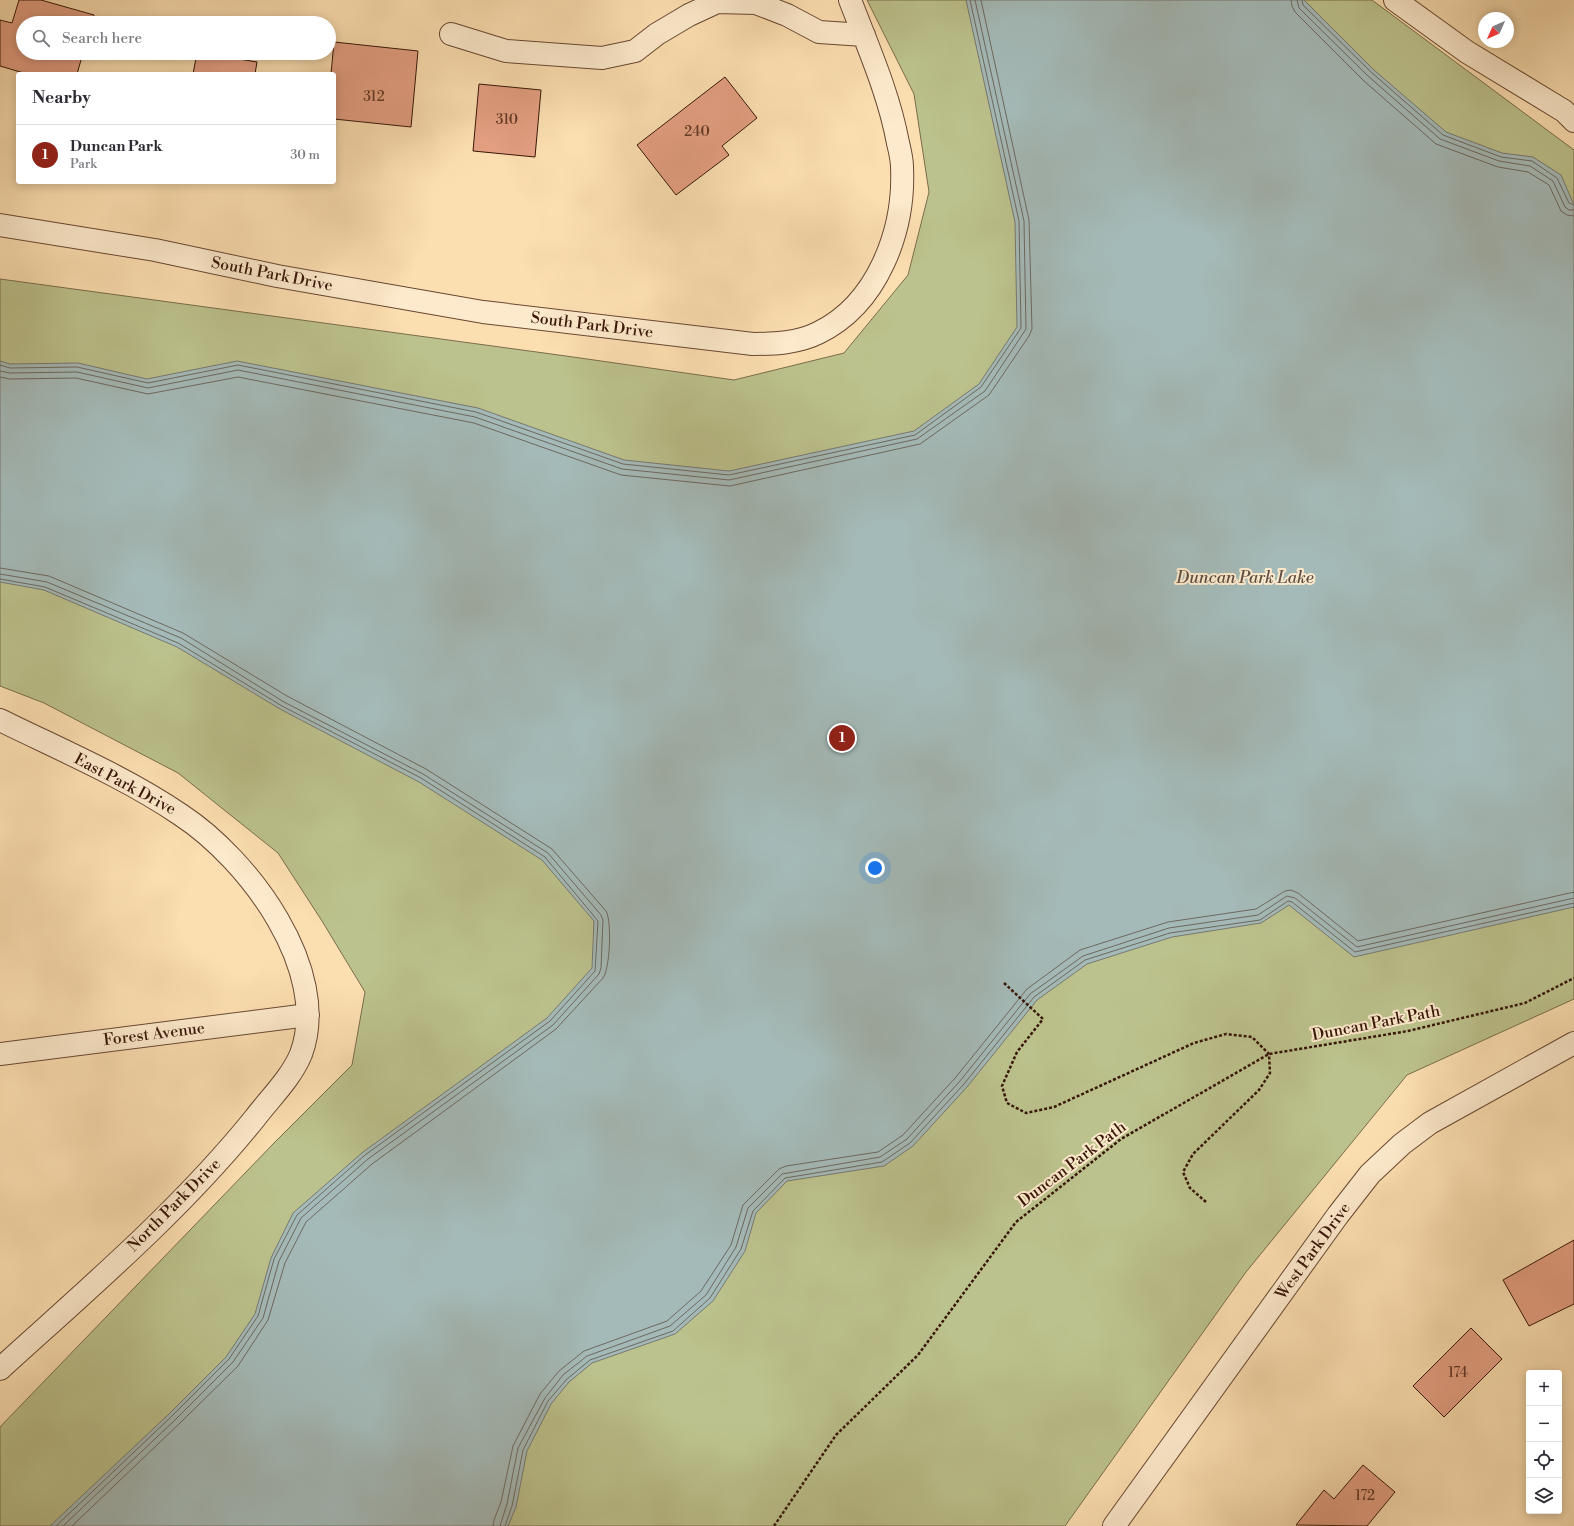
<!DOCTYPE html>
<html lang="en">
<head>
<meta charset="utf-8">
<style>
  :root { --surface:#fff; --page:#f7f7f7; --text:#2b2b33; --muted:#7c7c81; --line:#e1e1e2; --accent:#8f2418 }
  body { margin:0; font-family:"Libre Bodoni",serif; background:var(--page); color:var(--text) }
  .controls { position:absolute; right:12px; bottom:12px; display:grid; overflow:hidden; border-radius:4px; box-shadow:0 2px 10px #0003 }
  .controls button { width:36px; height:36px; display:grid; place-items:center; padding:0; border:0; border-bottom:1px solid var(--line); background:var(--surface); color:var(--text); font:20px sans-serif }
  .compass { position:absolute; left:1478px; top:12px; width:36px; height:36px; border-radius:50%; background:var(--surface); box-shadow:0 2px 10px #0003; rotate:225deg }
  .you { position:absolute; left:875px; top:868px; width:14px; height:14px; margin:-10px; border:3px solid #fff; border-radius:50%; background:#1a73e8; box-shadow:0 0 0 6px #1a73e833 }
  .badge { display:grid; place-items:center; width:26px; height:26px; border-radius:50%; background:var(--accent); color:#fff; font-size:13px; font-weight:700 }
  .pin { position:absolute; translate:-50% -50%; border:2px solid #fff; box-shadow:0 1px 4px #0006 }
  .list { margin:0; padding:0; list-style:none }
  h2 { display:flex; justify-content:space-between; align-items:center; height:52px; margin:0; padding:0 16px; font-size:17px }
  h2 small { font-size:13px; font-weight:400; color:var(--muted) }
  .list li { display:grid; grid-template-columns:26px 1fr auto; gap:12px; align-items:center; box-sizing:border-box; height:60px; padding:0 16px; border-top:1px solid var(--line) }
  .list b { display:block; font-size:15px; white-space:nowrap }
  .list p { margin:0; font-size:13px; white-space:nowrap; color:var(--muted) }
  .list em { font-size:13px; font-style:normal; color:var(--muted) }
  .icon { flex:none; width:22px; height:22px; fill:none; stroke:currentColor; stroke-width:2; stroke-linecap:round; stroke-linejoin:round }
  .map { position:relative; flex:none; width:1574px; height:1526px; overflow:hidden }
  .search { position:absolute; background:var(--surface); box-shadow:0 2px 10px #0003; left:16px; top:16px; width:320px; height:44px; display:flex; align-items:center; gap:10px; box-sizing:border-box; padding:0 14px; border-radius:22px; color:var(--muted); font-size:15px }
  .panel { position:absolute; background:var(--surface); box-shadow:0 2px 10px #0003; left:16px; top:72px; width:320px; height:112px; border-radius:4px }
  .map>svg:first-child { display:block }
  .green { fill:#bcc28d; stroke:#7a6c4a }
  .water { fill:#a4bab8; stroke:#787871 }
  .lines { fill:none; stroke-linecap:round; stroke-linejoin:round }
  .shore { stroke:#6e6860; stroke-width:1 }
  .building { fill:#e5a083; stroke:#371607 }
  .minor-casing { stroke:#684832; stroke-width:24 }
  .path { stroke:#371607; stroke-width:2.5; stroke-dasharray:3 2; stroke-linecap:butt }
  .minor { stroke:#fdeacc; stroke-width:22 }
  .labels { text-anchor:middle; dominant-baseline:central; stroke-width:4; stroke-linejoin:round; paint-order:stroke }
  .number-label { font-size:14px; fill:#623826 }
  .street-label { font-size:16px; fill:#371607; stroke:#fdeacc }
  .water-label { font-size:17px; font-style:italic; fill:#5d4f45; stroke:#fdeacc }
</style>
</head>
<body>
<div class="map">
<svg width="1574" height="1526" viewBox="0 0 1574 1526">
  <rect width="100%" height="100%" fill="#fcdfb1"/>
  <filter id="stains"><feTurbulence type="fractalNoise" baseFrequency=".005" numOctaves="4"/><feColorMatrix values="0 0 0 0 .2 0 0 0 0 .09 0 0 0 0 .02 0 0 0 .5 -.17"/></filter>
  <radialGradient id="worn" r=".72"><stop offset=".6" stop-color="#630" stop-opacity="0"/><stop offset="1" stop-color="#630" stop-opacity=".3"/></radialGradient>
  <!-- green -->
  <path class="green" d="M867,0H1372L1574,150V999L1407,1075L1246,1272L1065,1526H0V1427L274,1143L352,1065L365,992L322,921L278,853L178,773L44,703L0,686V279L566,356L734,380L844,353L908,275L929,192L914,94Z"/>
  <!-- water -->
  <path class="water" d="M966,0H1304L1374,70L1446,132L1502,153L1533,157L1561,175L1574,205V907L1354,957L1289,905L1261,923L1172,937L1087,964L1037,1000L967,1087L913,1146L884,1166L787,1181L756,1213L745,1251L713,1301L675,1334L592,1363L569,1382L551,1404L527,1451L516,1507L508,1526H50L170,1413L226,1357L255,1314L271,1258L293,1213L363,1152L547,1018L592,968L594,921L542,860L419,782L280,709L177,647L44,590L0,582V361L10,364L78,363L147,379L237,361L478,408L624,460L729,471L914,431L979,384L1017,327L1015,222Z"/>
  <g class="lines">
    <!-- shore -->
    <path class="shore" d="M1291,0L1292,6L1295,12L1364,81L1436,144L1498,167L1528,172L1549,185L1561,211L1567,215L1574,216
      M1297,0L1299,8L1368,76L1440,139L1499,161L1530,166L1553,181L1565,207L1569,210H1574
      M1302,0L1303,5L1371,72L1443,135L1501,157L1532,161L1557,178L1569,203L1574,205
      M0,365L10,368L77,367L148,383L238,365L476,412L623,464L729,475L915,435L981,387L1021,328L1019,221L970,0
      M0,371L10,373L77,372L148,388L238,370L475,417L622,469L729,480L917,439L985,391L1026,329L1024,221L975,0
      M0,377L10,379L76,378L148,394L238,377L474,423L621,475L730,486L920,444L989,395L1029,336L1032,329L1029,220L981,0
      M0,568L49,576L183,633L287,696L426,769L552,849L606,911C612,921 610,969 603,978L556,1029L372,1164L306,1222L285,1263L268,1320L238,1366L180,1423L72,1526
      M0,574L47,582L181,638L284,702L423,774L548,853L601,915L603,920L601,968L599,974L553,1025L368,1159L301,1218L279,1261L263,1318L233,1362L176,1419L63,1526
      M0,579L45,587L178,643L282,706L421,778L545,857L598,921L595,971L550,1021L365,1155L297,1215L274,1259L258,1316L229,1359L172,1416L56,1526
      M493,1526L494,1520L501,1502L513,1446L540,1394L559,1371L584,1351L667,1321L701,1291L731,1245L743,1205L779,1169L786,1166L878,1152L903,1135L956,1077L1027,989L1080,950L1168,922L1256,909L1285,891L1291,890L1298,893L1358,941L1574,892
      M500,1526L507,1504L518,1448L545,1398L563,1375L587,1356L670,1326L706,1295L736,1247L748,1208L782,1174L880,1157L907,1139L960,1081L1030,994L1083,956L1169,928L1258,915L1287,896L1295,898L1357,947L1574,898
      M505,1526L512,1506L523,1450L548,1401L567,1379L590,1360L673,1331L710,1298L741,1249L753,1211L785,1178L882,1162L910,1143L964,1084L1034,997L1085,960L1170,933L1260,920L1288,901L1292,902L1355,952L1574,903"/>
  </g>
  <!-- building -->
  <path class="building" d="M19,0H41L94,15L92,23H23V53H83L77,74H27L0,66V20L12,23Z
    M334,42L418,51L411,127L334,119V74H331Z
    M197,53H205L257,62L255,74H193Z
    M725,77L757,118L722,146L729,155L676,195L637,145Z
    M479,84L541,90L535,157L473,151Z
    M1574,1240V1304L1529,1326L1503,1280Z
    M1471,1328L1502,1359L1444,1417L1413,1386Z
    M1363,1465L1395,1492L1367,1526L1296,1525L1324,1490L1334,1499Z"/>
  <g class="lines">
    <!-- minor casing -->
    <g class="minor-casing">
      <path id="minor" d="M1395,0L1467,52L1564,111L1574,121
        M451,34L506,51L602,58L635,51L657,34L689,15L717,2L756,3L787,15L819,32L864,35
        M0,225L155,250L277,276L483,312L753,344C775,344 798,343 818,333C878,304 905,230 902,167C902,159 900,151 898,143C889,94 868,47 850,0
        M0,720C61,750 125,777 181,815C248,859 332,970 301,1054C291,1078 271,1097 255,1118C180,1211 88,1289 0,1369
        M0,1054L308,1015
        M1114,1526L1338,1215L1370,1174L1402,1144L1430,1123L1574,1043"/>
    </g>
    <!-- path -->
    <path class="path" d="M1004,983L1043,1019L1017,1052L1002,1086L1007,1103L1026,1113L1054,1107L1194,1043L1226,1034L1252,1037L1269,1054L1270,1073L1259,1090L1193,1154L1183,1172L1190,1188L1206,1202
      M774,1526L836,1435L918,1355L1016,1222L1121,1139L1269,1054L1408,1031L1525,1003L1574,978"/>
    <!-- minor -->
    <use href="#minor" class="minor"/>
  </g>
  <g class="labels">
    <!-- number labels -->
    <g class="number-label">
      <text x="374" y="97">312</text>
      <text x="507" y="120">310</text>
      <text x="697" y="132">240</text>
      <text x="1458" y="1373">174</text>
      <text x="1365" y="1496">172</text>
    </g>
    <!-- street labels -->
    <g class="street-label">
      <text transform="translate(272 274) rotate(11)">South Park Drive</text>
      <text transform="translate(592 325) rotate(7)">South Park Drive</text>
      <text transform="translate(125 784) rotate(28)">East Park Drive</text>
      <text transform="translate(1376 1023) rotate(-11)">Duncan Park Path</text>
      <text transform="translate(154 1034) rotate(-7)">Forest Avenue</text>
      <text transform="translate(1072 1164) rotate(-37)">Duncan Park Path</text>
      <text transform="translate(174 1205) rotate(-45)">North Park Drive</text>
      <text transform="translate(1313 1251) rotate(-54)">West Park Drive</text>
    </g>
    <!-- water labels -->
    <g class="water-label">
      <text x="1245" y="578">Duncan Park Lake</text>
    </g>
  </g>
  <rect width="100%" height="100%" filter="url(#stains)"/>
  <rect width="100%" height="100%" fill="url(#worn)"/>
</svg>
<div class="controls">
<button>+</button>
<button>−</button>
<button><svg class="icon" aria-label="locate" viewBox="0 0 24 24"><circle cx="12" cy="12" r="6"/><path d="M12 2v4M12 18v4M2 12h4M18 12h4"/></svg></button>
<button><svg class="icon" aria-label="layers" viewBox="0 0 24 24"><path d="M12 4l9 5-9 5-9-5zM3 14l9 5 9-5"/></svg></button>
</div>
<svg class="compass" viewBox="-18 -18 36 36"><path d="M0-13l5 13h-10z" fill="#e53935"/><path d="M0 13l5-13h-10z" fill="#7c7c81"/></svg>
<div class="you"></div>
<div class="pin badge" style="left:842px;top:738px">1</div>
<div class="search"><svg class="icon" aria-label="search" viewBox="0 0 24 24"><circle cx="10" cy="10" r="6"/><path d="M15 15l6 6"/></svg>Search here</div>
<section class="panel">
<h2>Nearby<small></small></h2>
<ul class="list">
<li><span class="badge">1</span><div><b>Duncan Park</b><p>Park</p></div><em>30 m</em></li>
</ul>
</section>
</div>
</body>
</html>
